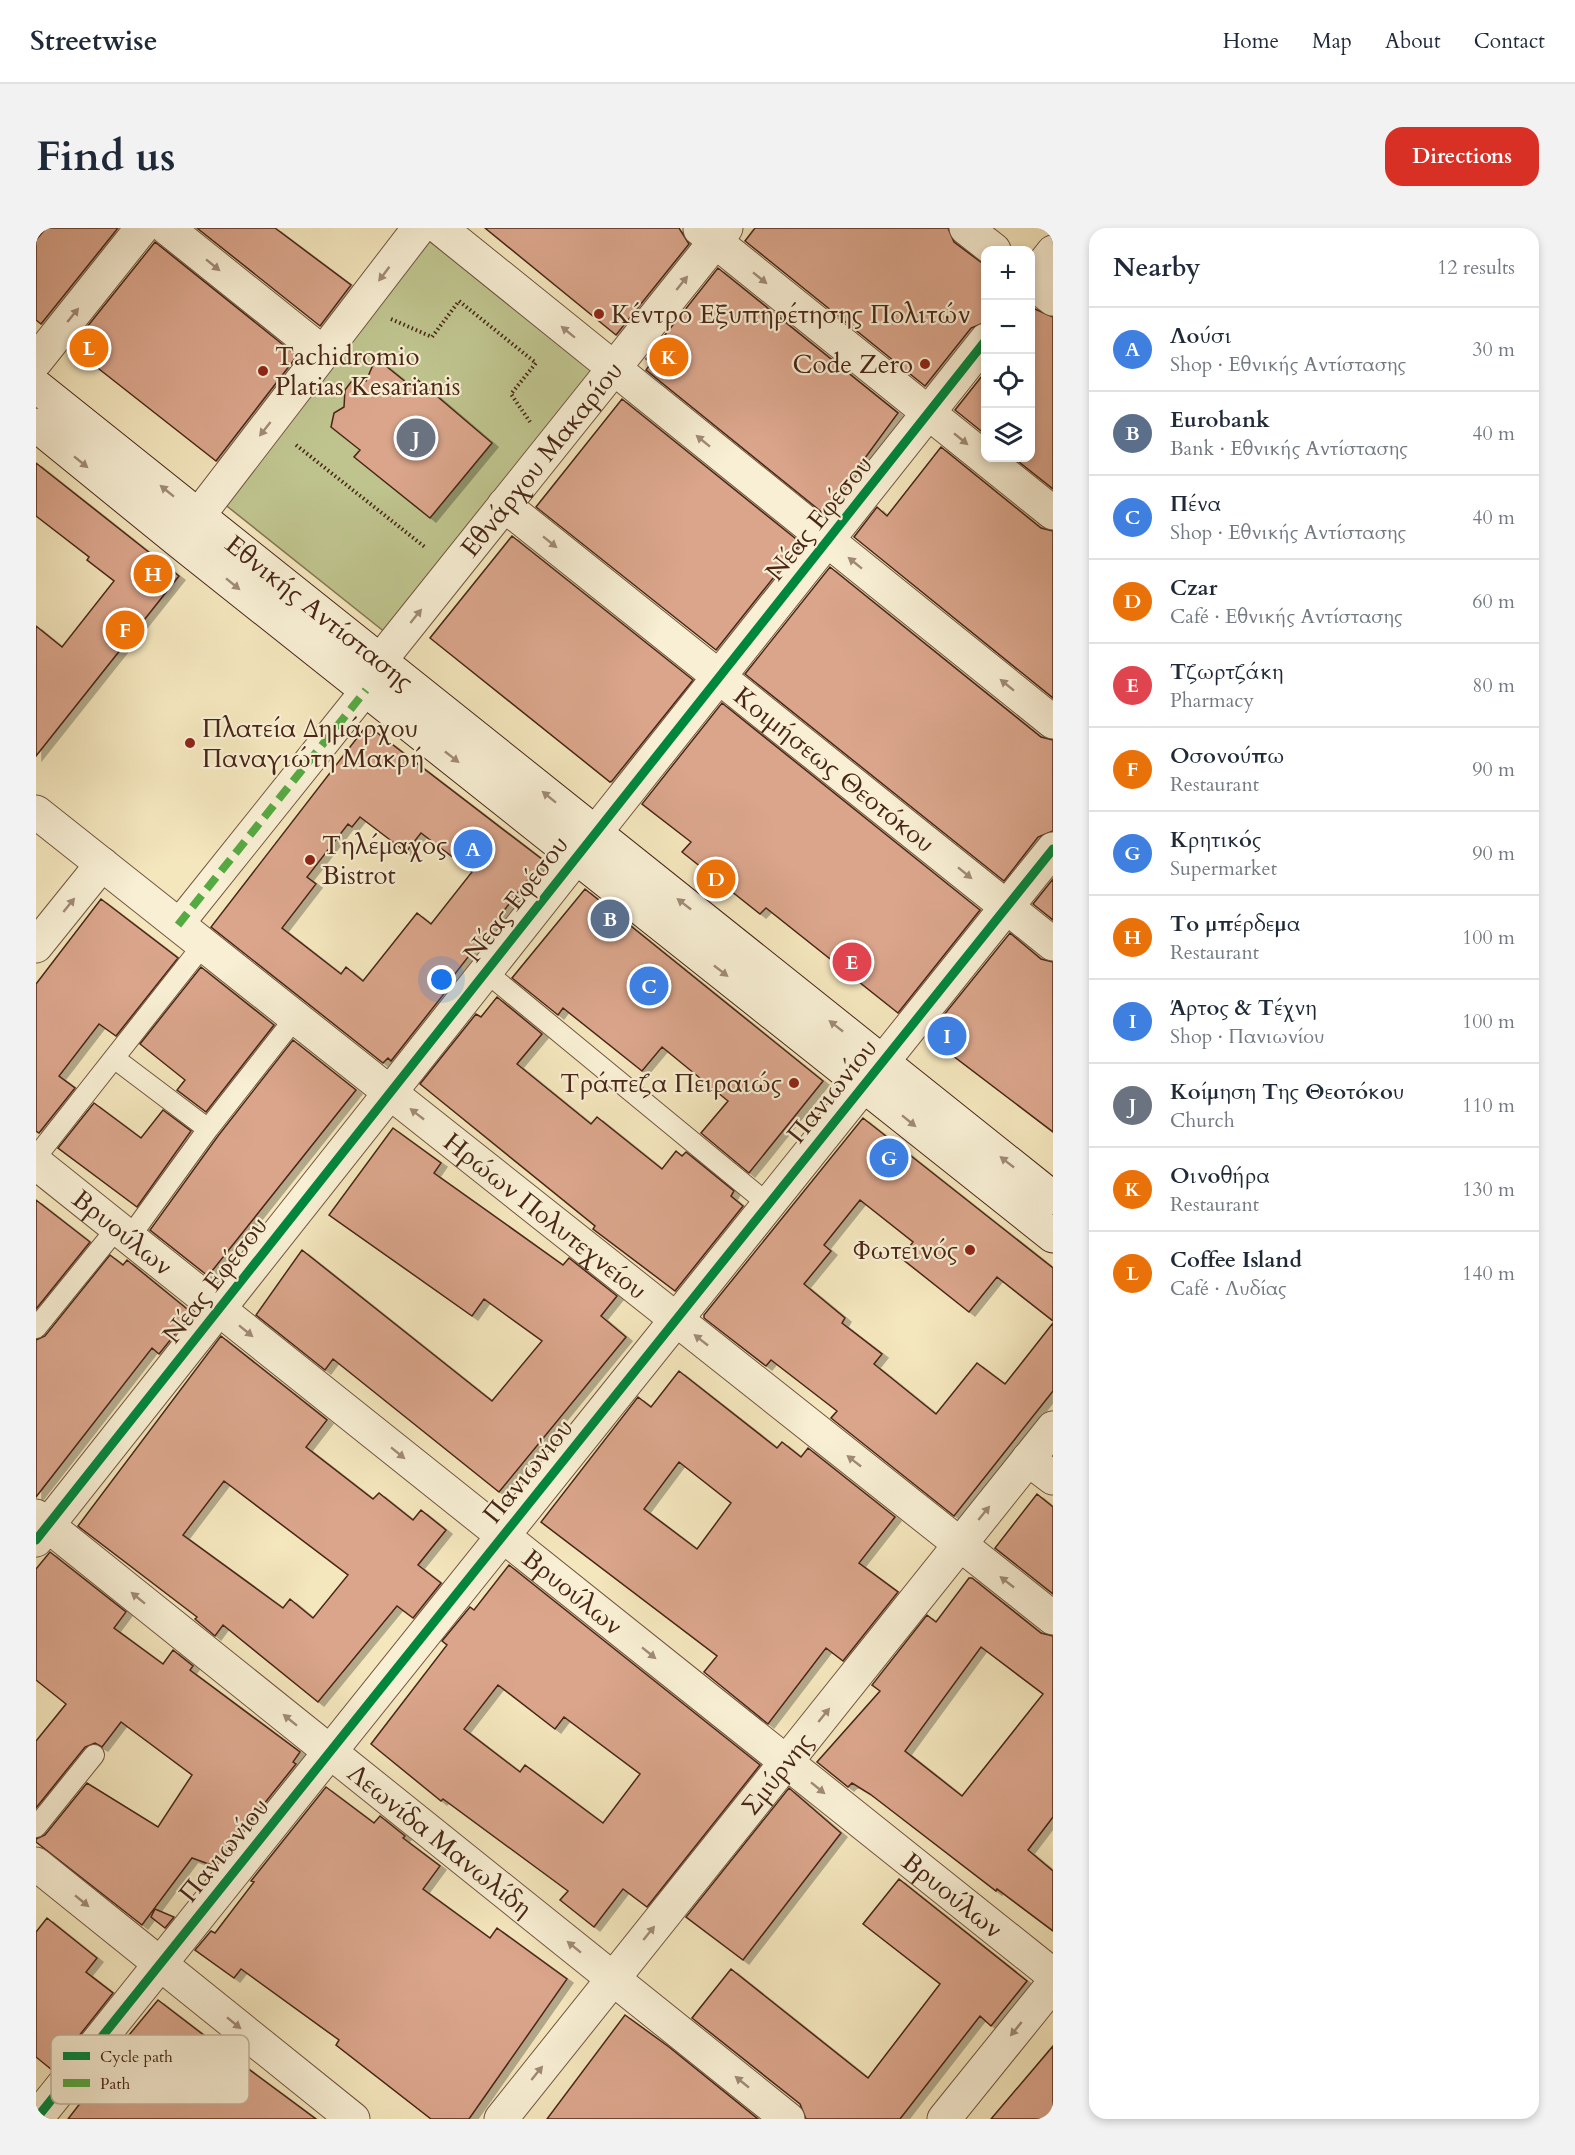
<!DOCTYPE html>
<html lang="en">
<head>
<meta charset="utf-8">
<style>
  :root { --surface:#fff; --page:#f2f2f3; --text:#1f2937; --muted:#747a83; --line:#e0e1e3; --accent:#d93025 }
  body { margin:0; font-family:Cardo,serif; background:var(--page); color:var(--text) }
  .controls { position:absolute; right:18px; top:18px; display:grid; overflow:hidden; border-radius:12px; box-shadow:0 3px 9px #0003 }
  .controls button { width:54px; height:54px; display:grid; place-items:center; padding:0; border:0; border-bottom:2px solid var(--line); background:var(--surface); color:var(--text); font:30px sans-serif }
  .you { position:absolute; left:406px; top:752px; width:21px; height:21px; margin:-15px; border:4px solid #fff; border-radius:50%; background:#1a73e8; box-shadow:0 0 0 9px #1a73e833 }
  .badge { display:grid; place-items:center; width:39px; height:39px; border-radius:50%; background:var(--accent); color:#fff; font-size:20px; font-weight:700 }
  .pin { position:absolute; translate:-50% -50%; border:3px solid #fff; box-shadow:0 2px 6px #0006 }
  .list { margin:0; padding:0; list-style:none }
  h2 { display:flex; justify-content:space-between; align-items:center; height:78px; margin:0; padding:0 24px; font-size:26px }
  h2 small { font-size:20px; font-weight:400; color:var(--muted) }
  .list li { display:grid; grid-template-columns:39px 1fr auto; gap:18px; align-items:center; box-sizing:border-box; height:84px; padding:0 24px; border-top:2px solid var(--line) }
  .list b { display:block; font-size:22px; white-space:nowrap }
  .list p { margin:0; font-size:20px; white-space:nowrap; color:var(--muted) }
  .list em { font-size:20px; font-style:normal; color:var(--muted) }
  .icon { flex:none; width:33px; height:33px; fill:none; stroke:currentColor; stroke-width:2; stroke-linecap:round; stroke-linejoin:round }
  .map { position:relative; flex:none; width:1017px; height:1891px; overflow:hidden; border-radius:18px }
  header { display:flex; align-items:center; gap:36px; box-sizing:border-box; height:84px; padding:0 30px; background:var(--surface); border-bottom:2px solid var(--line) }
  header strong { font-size:28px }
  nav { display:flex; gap:33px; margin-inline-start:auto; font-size:21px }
  .intro { display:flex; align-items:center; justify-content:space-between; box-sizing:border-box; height:144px; padding:0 36px }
  h1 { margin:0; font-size:42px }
  .button { padding:15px 27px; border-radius:18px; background:var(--accent); color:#fff; font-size:21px; font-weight:700 }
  main { display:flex; gap:36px; padding:0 36px }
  aside { flex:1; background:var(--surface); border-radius:18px; box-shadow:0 3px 9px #0003 }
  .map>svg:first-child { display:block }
  .green { fill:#bfc48e; stroke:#847552; stroke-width:1.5 }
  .building { fill:#daa58b; stroke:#492617; stroke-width:1.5; fill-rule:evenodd; filter:url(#shadow) }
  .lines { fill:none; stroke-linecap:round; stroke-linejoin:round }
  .service-casing { stroke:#745640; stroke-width:22 }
  .pedestrian-casing { stroke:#745640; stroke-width:32 }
  .minor-casing { stroke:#745640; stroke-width:35 }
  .tertiary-casing { stroke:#745640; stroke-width:35 }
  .secondary-casing { stroke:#492617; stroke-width:35 }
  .path { stroke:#492617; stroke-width:4; stroke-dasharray:1.5 3; stroke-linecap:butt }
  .service { stroke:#f8efd4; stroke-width:20 }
  .pedestrian { stroke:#f8efd4; stroke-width:30 }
  .minor { stroke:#f8efd4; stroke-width:33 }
  .tertiary { stroke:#f8efd4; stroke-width:33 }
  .secondary { stroke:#f8efd4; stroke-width:33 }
  .quiet { stroke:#56aa42; stroke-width:8; stroke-dasharray:15 8; stroke-linecap:butt }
  .cycleway-casing { stroke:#f8efd4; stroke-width:13 }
  .cycleway { stroke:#00873e; stroke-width:9 }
  .oneway { fill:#a08a76 }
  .poi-dot { fill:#8f2418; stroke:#f8efd4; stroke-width:2 }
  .labels { text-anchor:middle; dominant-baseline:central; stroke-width:4.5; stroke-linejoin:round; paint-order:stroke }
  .poi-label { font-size:26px; fill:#492617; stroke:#f8efd4; text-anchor:start }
  .street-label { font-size:26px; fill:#492617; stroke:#f8efd4 }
  .key { fill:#f8efd4; stroke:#c4b39b; stroke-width:1.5 }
  .key-label { font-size:16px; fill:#492617 }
</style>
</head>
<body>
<header>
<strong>Streetwise</strong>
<nav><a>Home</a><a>Map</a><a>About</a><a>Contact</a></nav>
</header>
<div class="intro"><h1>Find us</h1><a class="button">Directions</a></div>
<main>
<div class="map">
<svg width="1017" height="1891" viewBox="0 0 1017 1891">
  <defs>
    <filter id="shadow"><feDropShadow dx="6" dy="4" stdDeviation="0" flood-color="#0004"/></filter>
  </defs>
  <rect width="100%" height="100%" fill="#f4e6bd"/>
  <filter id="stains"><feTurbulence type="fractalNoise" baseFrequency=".00333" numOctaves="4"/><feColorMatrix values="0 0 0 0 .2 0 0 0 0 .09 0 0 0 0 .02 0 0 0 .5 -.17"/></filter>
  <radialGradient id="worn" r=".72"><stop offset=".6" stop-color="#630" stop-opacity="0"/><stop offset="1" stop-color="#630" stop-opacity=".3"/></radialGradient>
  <!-- green -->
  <path class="green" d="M391,11L558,145L350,405L182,271Z"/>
  <!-- building -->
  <path class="building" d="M10,0H82L5,96L0,92V12Z
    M161,0H239L315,57L284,98Z
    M449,0H643L653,16L580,107Z
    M719,0H912L918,14L950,38V94L935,100L889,158L709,13Z
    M119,14L261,128L180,233L35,119Z
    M682,40L862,185L788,286L610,142L615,135L610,131Z
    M999,81L1017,89V261L978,230H994V85Z
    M340,130L376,159L382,152L456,215L394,290L318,229L324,222L295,199L298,185L308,179L309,162L315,154L330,153Z
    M950,143V207L919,182Z
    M586,171L765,315L680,422L500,279Z
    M905,219L1005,300L1017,303V470L818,309L841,279L851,288Z
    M0,235L143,348L0,528V398L26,419L78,353L51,332L53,329L0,288Z
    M476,308L657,452L576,553L574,554L394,410Z
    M794,339L1005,509L1017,512V603L1002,609L968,653L709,446Z
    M686,475L944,682L862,785L730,680L724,686L646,624L655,614L606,576Z
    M331,497L507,632L408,760L411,762L355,833L352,830L347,835L175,699ZM324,589L370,624L385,605L436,644L395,696L381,685L327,753L310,739L305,746L246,700L280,656L271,649L312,596L316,599Z
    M1017,651V692L997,676Z
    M549,661L787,853L713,945L665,905L692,873L626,819L606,843L527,780L522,787L476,750Z
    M65,671L142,730L80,808L63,796L23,848L39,860L3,905L0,903V756Z
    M974,705L1005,731L1017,734V904L891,808Z
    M165,739L238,797L170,884L141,862L149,852L104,816Z
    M461,769L506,806L481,836L555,896L561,889L626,941L640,923L646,928L650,924L698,963L695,968L707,978L639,1063L557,1001L559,998L384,856L440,786L445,789Z
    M257,812L320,862L172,1048L114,1002L182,908Z
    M58,875L105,910L127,882L155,903L101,979L22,920Z
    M827,890L1017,1040V1093L961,1049L933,1084L865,1030L877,1014L824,972L788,1017L795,1023L768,1056L809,1090L806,1095L846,1126L838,1136L900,1186L941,1135L969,1156L1017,1095V1163L918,1288L795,1190L801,1183L735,1132L730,1138L668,1090V1087Z
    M357,900L405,935L398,945L527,1037L533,1030L581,1068L565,1088L590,1109L463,1264L297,1131L289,1142L220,1087L266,1022L456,1173L506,1113L448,1071L436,1088L293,987Z
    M0,972L54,1014L0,1081Z
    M74,1027L87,1037L91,1032L156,1085L123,1126L116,1120L0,1269V1112L9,1108Z
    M185,1108L291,1192L270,1219L337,1271L343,1265L377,1292L385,1282L410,1302L382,1337L405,1355L377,1390L361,1378L282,1474L187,1397L179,1408L159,1391L161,1389L42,1298ZM188,1253L312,1347L277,1390L254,1371L247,1380L147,1307Z
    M643,1143L741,1220L746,1214L765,1229L772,1220L859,1289L823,1335L862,1364L807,1433L790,1420L732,1496L668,1444L681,1428L505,1294L602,1169L615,1179ZM643,1234L695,1275L661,1321L608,1281Z
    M1001,1266L1017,1279V1366L959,1320Z
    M14,1324L90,1384L78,1400L127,1436L137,1422L157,1438L154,1442L264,1524L257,1534L260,1536L178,1638L156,1630L106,1697L0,1614V1611L9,1607L51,1555L122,1599L156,1547L85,1494L66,1519L59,1515L49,1519L0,1580V1513L30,1476L0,1452V1341Z
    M473,1337L724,1537L611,1679L587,1661L558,1699L524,1672L532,1663L407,1571L405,1573L335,1516L411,1417L406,1413L434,1379L438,1382ZM462,1457L519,1501L528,1489L604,1546L567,1595L489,1537L484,1544L428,1501Z
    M933,1350H936L1005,1405L1017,1408V1589L992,1622L1017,1643V1703L961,1661L960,1663L834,1566L816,1555L812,1559L781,1534L844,1463L836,1457L891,1387L900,1394ZM945,1419L1007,1466L926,1568L869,1523Z
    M290,1559L338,1595L344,1588L369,1608L367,1610L404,1638L387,1661L454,1710L461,1700L531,1751L433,1891H395L300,1817L303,1812L205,1741L198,1750L159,1722L175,1703L179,1705L218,1654L215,1653Z
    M753,1560L805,1605L707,1732L650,1689Z
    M863,1651L991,1753L955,1798L944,1788L864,1891H770L764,1876L656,1790L695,1741L832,1850L904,1756L827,1696Z
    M119,1681L138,1689L129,1700L115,1689Z
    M11,1690L61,1730L50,1744L77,1765L16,1842L0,1829V1704Z
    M122,1772L199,1831L280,1891H32L49,1869L45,1865Z
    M589,1787L633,1819L722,1891H511Z
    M1017,1818V1891H955Z"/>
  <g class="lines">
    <!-- service casing -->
    <g class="service-casing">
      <path id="service" d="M450,744L732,976
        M78,830L172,901
        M0,929L167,717
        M93,1010L172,901L259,790
        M0,1100L81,1000
        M0,1599L58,1527"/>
    </g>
    <!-- pedestrian casing -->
    <g class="pedestrian-casing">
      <path id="pedestrian" d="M142,697L330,462"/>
    </g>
    <!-- minor casing -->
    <g class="minor-casing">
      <g id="minor">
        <path d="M131,0L287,125"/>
        <path d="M404,0L1017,494"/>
        <path d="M930,0L958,22"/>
        <path d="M664,1L1017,285"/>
        <path d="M994,53L1017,71"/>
        <path d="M0,133L106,0"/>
        <path id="s1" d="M468,277L1017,716"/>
        <path d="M162,288L383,0"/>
        <path id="s2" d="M343,434L690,0"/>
        <path id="s3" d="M0,584L1017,1390"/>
        <path d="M0,718L66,636"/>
        <path id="s4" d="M0,935L1017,1747"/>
        <path d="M992,1231L1017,1250"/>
        <path id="s5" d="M0,1288L752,1891"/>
        <path d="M0,1312L557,608"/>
        <path d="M0,1636L317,1891"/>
        <path d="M0,1891L1017,621"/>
        <path id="s6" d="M465,1891L1017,1200"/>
        <path d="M908,1891L1017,1756"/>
      </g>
    </g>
    <!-- tertiary casing -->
    <g class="tertiary-casing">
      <path id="tertiary" d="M994,53L1017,24
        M559,605L950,112"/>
    </g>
    <!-- secondary casing -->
    <g class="secondary-casing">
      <g id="secondary">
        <path id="s7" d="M0,158L1017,970"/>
        <path d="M0,197L145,315L1017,1008"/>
      </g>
    </g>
    <!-- path -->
    <path class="path" d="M355,91L396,109L423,73L500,135L475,166L494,194
      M260,217L390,320"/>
    <!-- service -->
    <use href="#service" class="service"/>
    <!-- pedestrian -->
    <use href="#pedestrian" class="pedestrian"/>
    <!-- minor -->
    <use href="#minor" class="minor"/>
    <!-- tertiary -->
    <use href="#tertiary" class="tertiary"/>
    <!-- secondary -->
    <use href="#secondary" class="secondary"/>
    <!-- quiet -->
    <path class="quiet" d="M142,697L330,462"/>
    <!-- cycleway casing -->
    <g class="cycleway-casing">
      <path id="cycleway" d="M0,1312L950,112
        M0,1891L1017,621"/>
    </g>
    <!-- cycleway -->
    <use href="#cycleway" class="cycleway"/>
  </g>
  <!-- one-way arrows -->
  <defs><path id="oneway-solid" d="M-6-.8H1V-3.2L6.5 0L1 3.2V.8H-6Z" transform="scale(1.5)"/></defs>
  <g class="oneway">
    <use href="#oneway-solid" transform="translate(177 37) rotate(39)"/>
    <use href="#oneway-solid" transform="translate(348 46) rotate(127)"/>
    <use href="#oneway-solid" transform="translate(724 50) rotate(39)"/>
    <use href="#oneway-solid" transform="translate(646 55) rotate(-51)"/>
    <use href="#oneway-solid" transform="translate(37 87) rotate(-51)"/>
    <use href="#oneway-solid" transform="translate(532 104) rotate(-141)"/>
    <use href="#oneway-solid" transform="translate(229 201) rotate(128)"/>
    <use href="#oneway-solid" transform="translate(925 211) rotate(39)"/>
    <use href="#oneway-solid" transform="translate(667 213) rotate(-141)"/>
    <use href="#oneway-solid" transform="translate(45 234) rotate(39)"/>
    <use href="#oneway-solid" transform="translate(131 263) rotate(-141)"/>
    <use href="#oneway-solid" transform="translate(514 314) rotate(39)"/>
    <use href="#oneway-solid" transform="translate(819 335) rotate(-141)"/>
    <use href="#oneway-solid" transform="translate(197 356) rotate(39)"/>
    <use href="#oneway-solid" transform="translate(380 388) rotate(-51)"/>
    <use href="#oneway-solid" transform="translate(971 457) rotate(-141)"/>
    <use href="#oneway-solid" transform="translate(416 529) rotate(38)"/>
    <use href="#oneway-solid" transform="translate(513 569) rotate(-141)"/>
    <use href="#oneway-solid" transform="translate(929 645) rotate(39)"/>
    <use href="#oneway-solid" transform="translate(648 676) rotate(-142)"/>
    <use href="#oneway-solid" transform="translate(33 677) rotate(-51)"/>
    <use href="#oneway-solid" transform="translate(685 743) rotate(38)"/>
    <use href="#oneway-solid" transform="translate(800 798) rotate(-142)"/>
    <use href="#oneway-solid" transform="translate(381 886) rotate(-142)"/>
    <use href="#oneway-solid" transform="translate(873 893) rotate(39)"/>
    <use href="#oneway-solid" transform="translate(971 934) rotate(-142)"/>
    <use href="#oneway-solid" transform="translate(210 1103) rotate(39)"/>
    <use href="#oneway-solid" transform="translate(665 1112) rotate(-142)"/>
    <use href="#oneway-solid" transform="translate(362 1225) rotate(39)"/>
    <use href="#oneway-solid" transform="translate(818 1233) rotate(-142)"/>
    <use href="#oneway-solid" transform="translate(948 1285) rotate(-51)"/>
    <use href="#oneway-solid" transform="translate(971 1354) rotate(-142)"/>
    <use href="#oneway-solid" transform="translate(102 1370) rotate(-141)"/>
    <use href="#oneway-solid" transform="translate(613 1425) rotate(39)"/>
    <use href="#oneway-solid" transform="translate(788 1487) rotate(-51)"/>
    <use href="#oneway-solid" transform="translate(254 1492) rotate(-141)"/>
    <use href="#oneway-solid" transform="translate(782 1560) rotate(39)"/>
    <use href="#oneway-solid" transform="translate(46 1673) rotate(39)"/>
    <use href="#oneway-solid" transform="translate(613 1705) rotate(-51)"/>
    <use href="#oneway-solid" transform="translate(538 1719) rotate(-141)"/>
    <use href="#oneway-solid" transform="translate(198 1795) rotate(39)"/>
    <use href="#oneway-solid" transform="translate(980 1801) rotate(129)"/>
    <use href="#oneway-solid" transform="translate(501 1845) rotate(-51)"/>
    <use href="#oneway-solid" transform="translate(706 1854) rotate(-141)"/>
  </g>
  <!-- markers -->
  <g class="poi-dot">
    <circle cx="563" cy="86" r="6"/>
    <circle cx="889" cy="136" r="6"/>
    <circle cx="227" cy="143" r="6"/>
    <circle cx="154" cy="515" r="6"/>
    <circle cx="274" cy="632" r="6"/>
    <circle cx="758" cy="855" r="6"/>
    <circle cx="934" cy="1022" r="6"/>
  </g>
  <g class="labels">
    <!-- poi labels -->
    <g class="poi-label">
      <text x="575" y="86">Κέντρο Εξυπηρέτησης Πολιτών</text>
      <text x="239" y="128">Tachidromio<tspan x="239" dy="30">Platias Kesarianis</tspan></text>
      <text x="877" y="136" text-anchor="end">Code Zero</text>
      <text x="166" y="500">Πλατεία Δημάρχου<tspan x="166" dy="30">Παναγιώτη Μακρή</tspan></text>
      <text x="286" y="617">Τηλέμαχος<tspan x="286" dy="30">Bistrot</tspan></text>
      <text x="746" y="855" text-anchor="end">Τράπεζα Πειραιώς</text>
      <text x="922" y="1022" text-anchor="end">Φωτεινός</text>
    </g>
    <!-- street labels -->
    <g class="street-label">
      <text stroke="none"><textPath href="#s2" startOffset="260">Εθνάρχου Μακαρίου</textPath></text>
      <text transform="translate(783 290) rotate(-51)">Νέας Εφέσου</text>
      <text stroke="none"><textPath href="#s7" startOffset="363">Εθνικής Αντίστασης</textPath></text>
      <text stroke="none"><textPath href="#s1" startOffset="423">Κοιμήσεως Θεοτόκου</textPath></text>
      <text transform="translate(480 671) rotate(-52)">Νέας Εφέσου</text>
      <text transform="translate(796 863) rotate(-51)">Πανιωνίου</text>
      <text stroke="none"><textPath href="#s3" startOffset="650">Ηρώων Πολυτεχνείου</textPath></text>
      <text stroke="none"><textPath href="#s4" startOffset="111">Βρυούλων</textPath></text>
      <text transform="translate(179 1052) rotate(-52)">Νέας Εφέσου</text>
      <text transform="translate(492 1243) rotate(-51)">Πανιωνίου</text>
      <text stroke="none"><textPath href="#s4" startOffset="687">Βρυούλων</textPath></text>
      <text stroke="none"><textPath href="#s6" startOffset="442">Σμύρνης</textPath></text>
      <text stroke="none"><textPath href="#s5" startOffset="518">Λεωνίδα Μανωλίδη</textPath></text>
      <text transform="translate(188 1622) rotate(-51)">Πανιωνίου</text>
      <text stroke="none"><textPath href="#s4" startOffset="1173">Βρυούλων</textPath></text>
    </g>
  </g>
  <!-- legend -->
  <rect x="15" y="1807" width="198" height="69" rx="9" class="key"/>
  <rect x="27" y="1824" width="27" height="8" fill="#00873e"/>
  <rect x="27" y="1851" width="27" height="8" fill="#56aa42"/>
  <g class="key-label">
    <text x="64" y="1834">Cycle path</text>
    <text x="64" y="1861">Path</text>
  </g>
  <rect width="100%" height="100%" filter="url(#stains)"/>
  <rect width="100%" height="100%" fill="url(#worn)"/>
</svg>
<div class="controls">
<button>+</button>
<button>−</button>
<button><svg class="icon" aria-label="locate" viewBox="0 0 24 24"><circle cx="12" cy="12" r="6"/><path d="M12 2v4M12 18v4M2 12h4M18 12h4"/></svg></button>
<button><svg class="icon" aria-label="layers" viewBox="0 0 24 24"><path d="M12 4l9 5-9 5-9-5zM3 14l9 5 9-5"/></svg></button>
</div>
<div class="you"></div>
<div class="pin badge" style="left:437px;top:621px;background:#3f7fe0">A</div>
<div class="pin badge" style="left:574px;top:691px;background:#5c6f8a">B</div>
<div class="pin badge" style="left:613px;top:758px;background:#3f7fe0">C</div>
<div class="pin badge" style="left:680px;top:651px;background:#e8710a">D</div>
<div class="pin badge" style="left:816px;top:734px;background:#e0444e">E</div>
<div class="pin badge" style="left:89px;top:402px;background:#e8710a">F</div>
<div class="pin badge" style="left:853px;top:930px;background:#3f7fe0">G</div>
<div class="pin badge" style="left:117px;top:346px;background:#e8710a">H</div>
<div class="pin badge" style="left:911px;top:808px;background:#3f7fe0">I</div>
<div class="pin badge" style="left:380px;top:210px;background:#6b7280">J</div>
<div class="pin badge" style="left:633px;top:129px;background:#e8710a">K</div>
<div class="pin badge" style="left:53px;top:120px;background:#e8710a">L</div>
</div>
<aside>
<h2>Nearby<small>12 results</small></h2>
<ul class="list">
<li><span class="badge" style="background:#3f7fe0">A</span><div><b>Λούσι</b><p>Shop · Εθνικής Αντίστασης</p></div><em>30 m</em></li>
<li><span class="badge" style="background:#5c6f8a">B</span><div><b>Eurobank</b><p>Bank · Εθνικής Αντίστασης</p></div><em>40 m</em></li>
<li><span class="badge" style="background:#3f7fe0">C</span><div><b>Πένα</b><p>Shop · Εθνικής Αντίστασης</p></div><em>40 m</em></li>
<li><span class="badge" style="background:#e8710a">D</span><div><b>Czar</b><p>Café · Εθνικής Αντίστασης</p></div><em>60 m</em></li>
<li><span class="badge" style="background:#e0444e">E</span><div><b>Τζωρτζάκη</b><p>Pharmacy</p></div><em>80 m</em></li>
<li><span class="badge" style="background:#e8710a">F</span><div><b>Οσονούπω</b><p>Restaurant</p></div><em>90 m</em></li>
<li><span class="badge" style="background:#3f7fe0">G</span><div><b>Κρητικός</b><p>Supermarket</p></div><em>90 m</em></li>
<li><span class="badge" style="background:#e8710a">H</span><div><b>Το μπέρδεμα</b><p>Restaurant</p></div><em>100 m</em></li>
<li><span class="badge" style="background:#3f7fe0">I</span><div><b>Άρτος &amp; Τέχνη</b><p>Shop · Πανιωνίου</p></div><em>100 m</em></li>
<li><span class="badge" style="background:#6b7280">J</span><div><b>Κοίμηση Της Θεοτόκου</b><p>Church</p></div><em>110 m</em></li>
<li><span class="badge" style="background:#e8710a">K</span><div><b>Οινοθήρα</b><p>Restaurant</p></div><em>130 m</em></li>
<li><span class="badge" style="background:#e8710a">L</span><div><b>Coffee Island</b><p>Café · Λυδίας</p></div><em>140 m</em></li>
</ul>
</aside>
</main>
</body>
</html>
